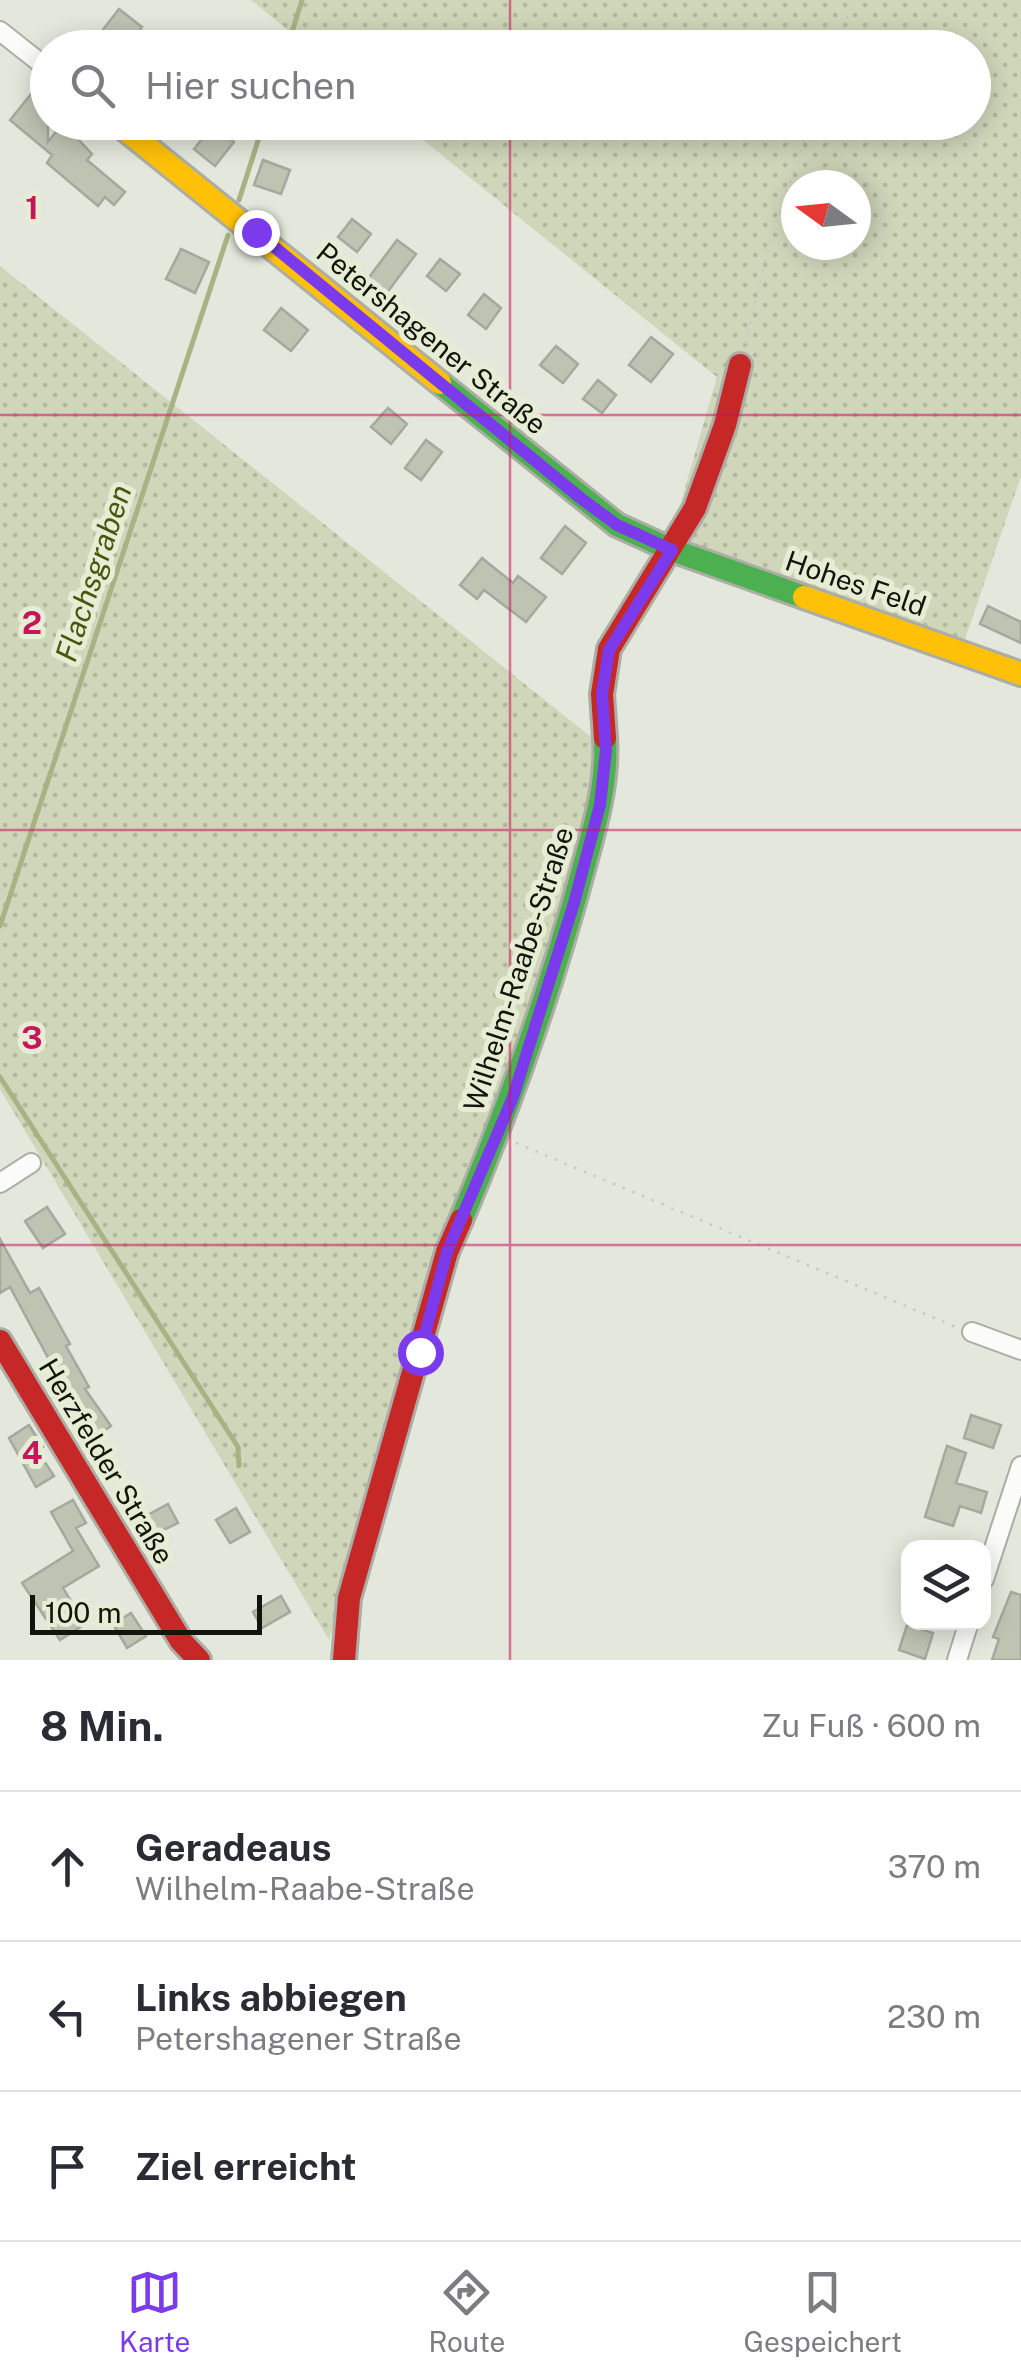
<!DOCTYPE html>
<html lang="de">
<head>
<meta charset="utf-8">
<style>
  :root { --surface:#fff; --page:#f7f7f7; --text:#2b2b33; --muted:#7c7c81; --line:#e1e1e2; --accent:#7c3aed }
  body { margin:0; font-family:"Public Sans",sans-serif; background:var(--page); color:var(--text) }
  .controls { position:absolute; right:30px; bottom:30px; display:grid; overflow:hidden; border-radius:20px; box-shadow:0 5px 25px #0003 }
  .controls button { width:90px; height:90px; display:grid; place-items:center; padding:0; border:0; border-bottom:2px solid var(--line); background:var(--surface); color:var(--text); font:50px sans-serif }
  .compass { position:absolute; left:781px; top:170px; width:90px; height:90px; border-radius:50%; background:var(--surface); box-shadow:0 5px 25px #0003; rotate:285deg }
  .scale { position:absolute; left:30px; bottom:25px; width:232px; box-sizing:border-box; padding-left:10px; border:5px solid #13150c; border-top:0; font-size:28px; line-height:35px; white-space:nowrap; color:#13150c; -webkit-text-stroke:8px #e7edd5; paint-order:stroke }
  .stop { position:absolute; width:30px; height:30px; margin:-22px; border:8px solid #7c3aed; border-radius:50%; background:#fff }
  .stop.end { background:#7c3aed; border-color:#fff; box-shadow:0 2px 10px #0008 }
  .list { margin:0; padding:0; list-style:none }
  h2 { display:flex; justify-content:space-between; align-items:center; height:130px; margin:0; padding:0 40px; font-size:42px }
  h2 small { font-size:32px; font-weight:400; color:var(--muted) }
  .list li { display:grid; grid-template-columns:65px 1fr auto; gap:30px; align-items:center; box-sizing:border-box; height:150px; padding:0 40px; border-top:2px solid var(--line) }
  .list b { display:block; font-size:38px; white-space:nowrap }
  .list p { margin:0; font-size:32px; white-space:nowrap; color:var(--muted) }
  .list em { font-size:32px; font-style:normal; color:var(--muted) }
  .icon { flex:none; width:55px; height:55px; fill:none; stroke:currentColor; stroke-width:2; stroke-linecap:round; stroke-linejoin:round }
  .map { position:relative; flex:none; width:1021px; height:1660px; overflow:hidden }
  .search { position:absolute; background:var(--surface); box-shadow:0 5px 25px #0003; left:30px; right:30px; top:30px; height:110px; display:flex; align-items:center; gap:25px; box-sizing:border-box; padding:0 35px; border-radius:55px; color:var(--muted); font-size:38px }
  .sheet { height:580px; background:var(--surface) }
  nav { display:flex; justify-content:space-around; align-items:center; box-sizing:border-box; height:140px; border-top:2px solid var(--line); background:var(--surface); font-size:28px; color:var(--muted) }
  nav a { display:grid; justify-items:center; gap:5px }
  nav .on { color:var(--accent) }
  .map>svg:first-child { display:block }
  .grass { fill:url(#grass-dots); fill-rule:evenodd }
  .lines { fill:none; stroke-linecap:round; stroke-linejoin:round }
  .stream { stroke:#a9b285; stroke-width:5 }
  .building { fill:#bfc3b2; stroke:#a5a89e; stroke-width:2.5 }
  .street-casing { stroke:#acaea5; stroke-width:22 }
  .fast-casing { stroke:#acaea5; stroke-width:28 }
  .slow-casing { stroke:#acaea5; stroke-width:28 }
  .jam-casing { stroke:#acaea5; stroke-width:28 }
  .path { stroke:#c8c9c5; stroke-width:2.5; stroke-dasharray:2.5 8; stroke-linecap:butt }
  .street { stroke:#fbfbfa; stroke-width:18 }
  .fast { stroke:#4caf50; stroke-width:22 }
  .slow { stroke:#ffc107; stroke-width:22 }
  .jam { stroke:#c62828; stroke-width:22 }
  .route { stroke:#7c3aed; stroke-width:12 }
  .grid { fill:none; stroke:#c2185b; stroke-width:2.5; stroke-opacity:0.55 }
  .labels { text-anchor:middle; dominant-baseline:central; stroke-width:10; stroke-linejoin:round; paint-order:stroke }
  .street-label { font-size:28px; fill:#13150c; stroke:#e7edd5 }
  .water-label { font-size:30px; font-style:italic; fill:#4a550e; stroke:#e7edd5 }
  .grid-label { font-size:32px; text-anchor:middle; font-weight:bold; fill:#c2185b; stroke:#e7edd5; stroke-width:10; stroke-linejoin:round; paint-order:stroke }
</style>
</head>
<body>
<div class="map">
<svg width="1021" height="1660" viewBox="0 0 1021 1660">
  <defs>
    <pattern id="grass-dots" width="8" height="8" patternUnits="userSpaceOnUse" patternTransform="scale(2.5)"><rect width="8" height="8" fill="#d0d6ba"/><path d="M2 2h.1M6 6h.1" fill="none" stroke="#b2b79f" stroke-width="1.8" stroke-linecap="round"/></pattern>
  </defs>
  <rect width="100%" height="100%" fill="#e4e7db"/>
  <!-- grass -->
  <path class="grass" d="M251,0H1021V476L963,645L670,540L717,377L402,123L974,122V48L309,47ZM796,185H856V245H796Z
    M0,266L600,744L596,804L329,1640L0,1089Z"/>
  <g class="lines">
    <!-- stream -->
    <path class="stream" d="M287,48L302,0
      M239,200L264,122
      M0,926L228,235
      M0,1077L238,1447L239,1466"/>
  </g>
  <!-- building -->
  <path class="building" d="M119,9L142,27L126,48H105L95,40Z
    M31,94L48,108V142L63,123L92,154L87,160L125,192L114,205L105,197L98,206L47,163L52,155L10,120Z
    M213,125L234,142L215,166L194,149Z
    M263,160L290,170L281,194L254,185Z
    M352,219L371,234L357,252L338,237Z
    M397,240L416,254L386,294L367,280Z
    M181,249L209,262L195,293L166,279Z
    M440,259L460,274L446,291L427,276Z
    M484,294L501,308L486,329L468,315Z
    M281,308L308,330L291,351L264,330Z
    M651,337L673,354L651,382L629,365Z
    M556,346L578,364L563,383L540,365Z
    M598,380L616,395L602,413L583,399Z
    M388,408L407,424L391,444L371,427Z
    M426,440L442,452L421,480L405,468Z
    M565,526L586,543L562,574L541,558Z
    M482,558L513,583L518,576L546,597L526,622L484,590L477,599L460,585Z
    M988,606L1021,622V643L980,624Z
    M47,1207L65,1234L43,1248L25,1221Z
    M0,1239L30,1293L39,1288L70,1344L66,1346L89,1387L85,1389L111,1426L95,1437L74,1406L10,1287L0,1293Z
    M971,1415L1001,1425L993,1448L964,1438Z
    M29,1425L43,1447L37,1450L54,1476L36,1487L9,1438Z
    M947,1446L966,1453L956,1483L987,1492L981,1513L960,1506L953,1526L925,1517Z
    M73,1500L86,1523L76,1528L99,1566L63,1588L85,1624L60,1640L22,1583L73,1551L51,1512Z
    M168,1504L178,1523L153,1535L144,1517Z
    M236,1508L250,1532L230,1543L216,1520Z
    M1011,1592L1021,1595V1660H992L999,1639L993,1637Z
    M281,1596L290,1612L262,1628L253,1612Z
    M131,1613L146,1636L127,1648L113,1624Z
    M907,1625L933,1633L925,1659L899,1650Z"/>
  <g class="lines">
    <!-- street casing -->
    <g class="street-casing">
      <path id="street" d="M0,31L48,69
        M0,1183L31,1163
        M972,1332L1021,1350
        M984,1579L1021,1466
        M957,1660L969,1622"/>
    </g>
    <!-- fast casing -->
    <g class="fast-casing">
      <path id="fast" d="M440,383L617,525L672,550L804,597
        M461,1220C509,1107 550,992 582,873C594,829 608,784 605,738"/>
    </g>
    <!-- slow casing -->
    <g class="slow-casing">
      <path id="slow" d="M116,122L440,383
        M804,597L1021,674"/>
    </g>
    <!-- jam casing -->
    <g class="jam-casing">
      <path id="jam" d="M605,738L602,694L609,649L695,508L725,425L740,365
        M0,1341L181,1641L199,1660
        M344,1660L349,1598L447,1252L461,1220"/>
    </g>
    <!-- path -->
    <path class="path" d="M836,48L853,0
      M745,344L771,237L811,122
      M516,1143L956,1327"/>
    <!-- street -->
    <use href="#street" class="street"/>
    <!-- fast -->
    <use href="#fast" class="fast"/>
    <!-- slow -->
    <use href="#slow" class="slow"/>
    <!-- jam -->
    <use href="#jam" class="jam"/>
  </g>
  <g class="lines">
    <!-- route -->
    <path class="route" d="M256,232L583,500L617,525L672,550L609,650L602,694L606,750L600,805L574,903L513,1097L447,1252L420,1352"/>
  </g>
  <!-- grid -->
  <path class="grid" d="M510,0V48M510,122V1660M0,415H1021M0,830H1021M0,1245H1021"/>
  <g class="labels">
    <!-- street labels -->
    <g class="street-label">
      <text transform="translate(432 338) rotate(39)">Petershagener Straße</text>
      <text transform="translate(856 583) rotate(19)">Hohes Feld</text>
      <text transform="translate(518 969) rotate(-72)">Wilhelm-Raabe-Straße</text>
      <text transform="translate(107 1461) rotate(59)">Herzfelder Straße</text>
    </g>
    <!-- water labels -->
    <g class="water-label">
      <text transform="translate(93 573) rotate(-72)">Flachsgraben</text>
    </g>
  </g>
  <g class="grid-label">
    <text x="32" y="219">1</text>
    <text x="32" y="634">2</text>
    <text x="32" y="1049">3</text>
    <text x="32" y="1464">4</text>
  </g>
</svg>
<div class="controls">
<button><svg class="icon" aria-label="layers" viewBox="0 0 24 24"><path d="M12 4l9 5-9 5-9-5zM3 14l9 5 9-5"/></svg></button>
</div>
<svg class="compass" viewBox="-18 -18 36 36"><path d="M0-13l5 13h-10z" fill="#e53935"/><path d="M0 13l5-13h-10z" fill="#7c7c81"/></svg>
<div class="scale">100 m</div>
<div class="stop" style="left:420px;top:1352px"></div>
<div class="stop end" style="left:256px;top:232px"></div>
<div class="search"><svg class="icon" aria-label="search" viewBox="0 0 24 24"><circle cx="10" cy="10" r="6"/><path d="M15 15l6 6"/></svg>Hier suchen</div>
</div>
<section class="sheet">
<h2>8 Min.<small>Zu Fuß · 600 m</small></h2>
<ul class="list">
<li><svg class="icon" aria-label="ahead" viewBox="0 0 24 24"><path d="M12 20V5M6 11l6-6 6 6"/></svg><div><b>Geradeaus</b><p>Wilhelm-Raabe-Straße</p></div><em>370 m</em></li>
<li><svg class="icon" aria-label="left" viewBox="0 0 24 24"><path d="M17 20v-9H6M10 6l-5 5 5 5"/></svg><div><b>Links abbiegen</b><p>Petershagener Straße</p></div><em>230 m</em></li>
<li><svg class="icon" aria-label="arrive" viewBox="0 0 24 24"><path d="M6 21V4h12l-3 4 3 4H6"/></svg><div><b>Ziel erreicht</b></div></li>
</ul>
</section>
<nav>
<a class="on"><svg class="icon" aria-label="map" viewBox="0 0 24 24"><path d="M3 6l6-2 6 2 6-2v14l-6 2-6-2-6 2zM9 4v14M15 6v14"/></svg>Karte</a>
<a><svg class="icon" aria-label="directions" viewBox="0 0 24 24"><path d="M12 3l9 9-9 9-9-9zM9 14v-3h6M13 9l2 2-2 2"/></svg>Route</a>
<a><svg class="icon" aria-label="saved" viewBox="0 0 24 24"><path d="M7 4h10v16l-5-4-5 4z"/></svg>Gespeichert</a>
</nav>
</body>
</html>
